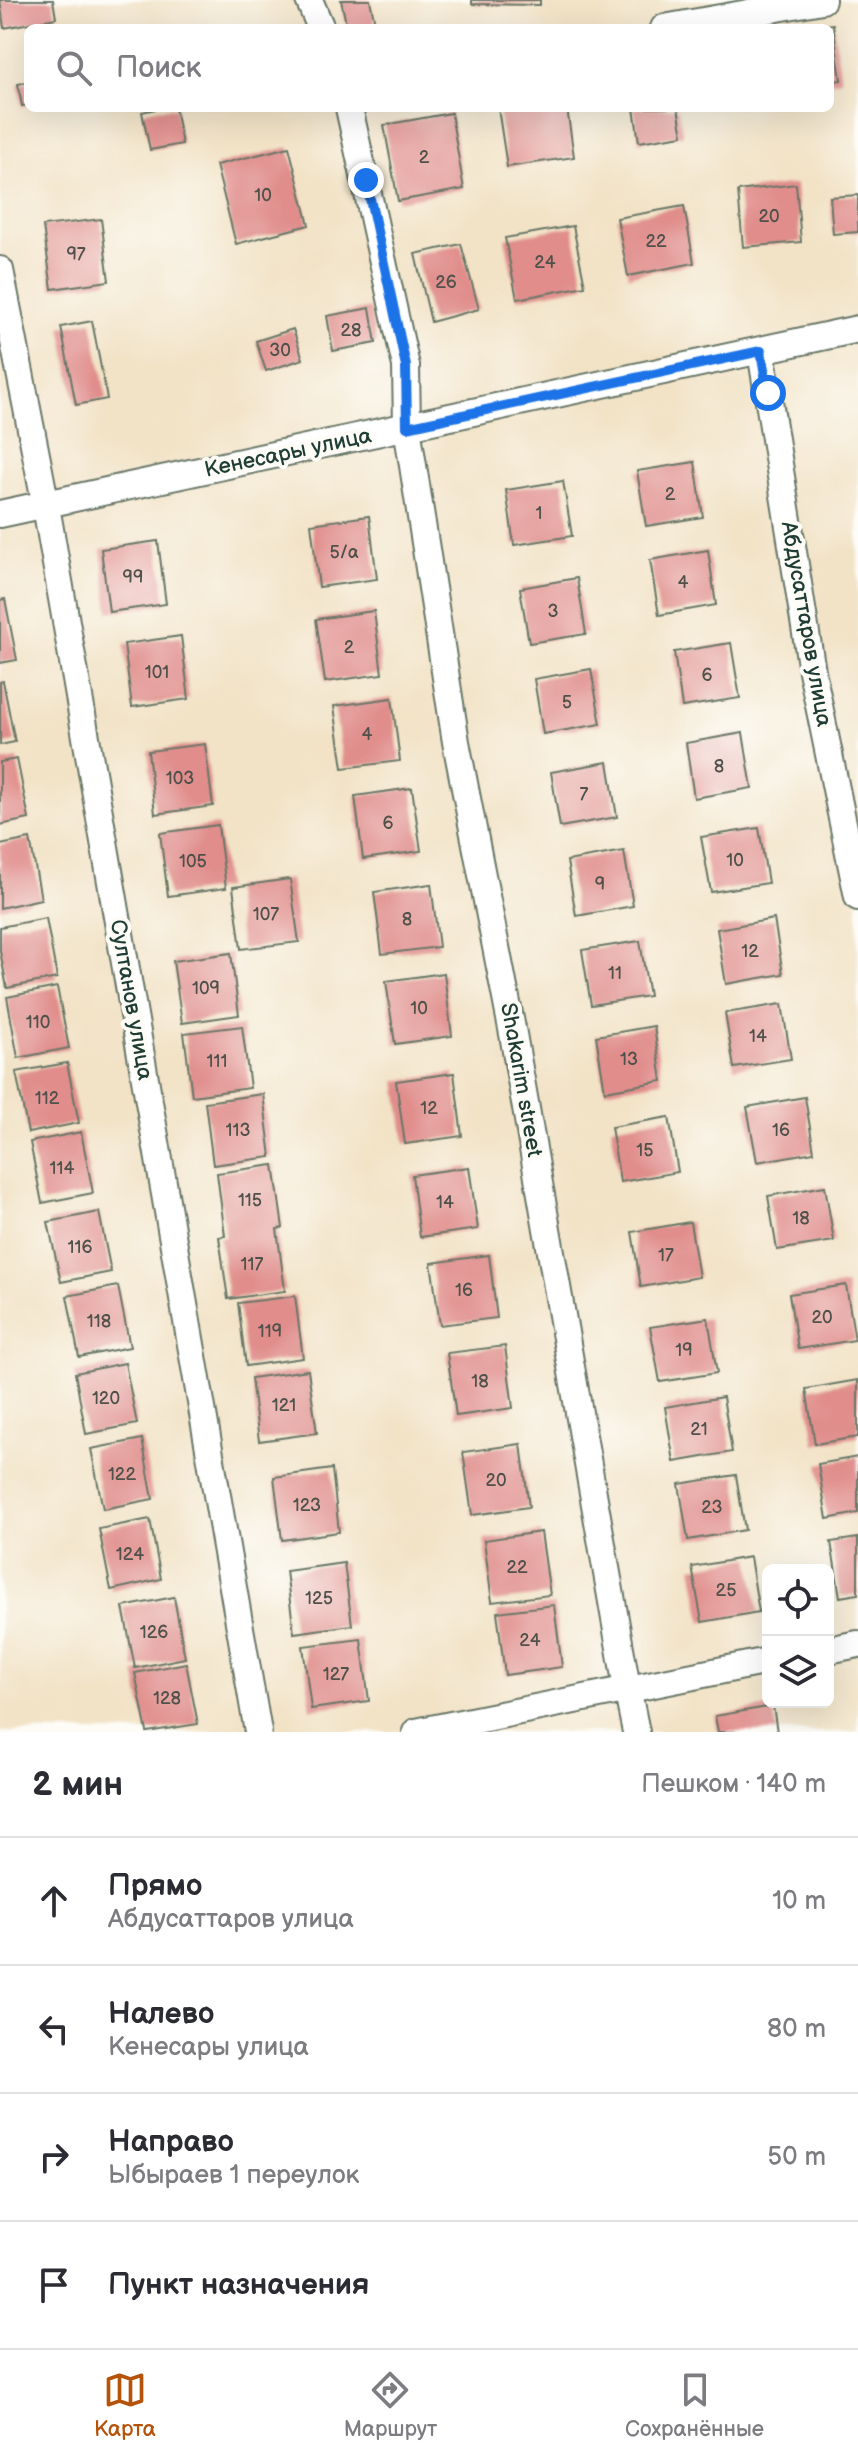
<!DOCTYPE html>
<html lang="ru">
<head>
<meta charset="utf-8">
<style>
  :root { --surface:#fff; --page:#f2f2f3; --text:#2b2b33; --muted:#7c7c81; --line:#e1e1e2; --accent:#b45309 }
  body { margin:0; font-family:"Balsamiq Sans",sans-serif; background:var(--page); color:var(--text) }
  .controls { position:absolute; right:24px; bottom:24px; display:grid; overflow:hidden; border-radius:12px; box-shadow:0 8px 32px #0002 }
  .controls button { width:72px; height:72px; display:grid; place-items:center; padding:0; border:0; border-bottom:2px solid var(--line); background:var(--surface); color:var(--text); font:40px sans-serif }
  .stop { position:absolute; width:24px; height:24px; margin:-18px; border:6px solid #1a73e8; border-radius:50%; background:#fff }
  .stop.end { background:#1a73e8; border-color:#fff; box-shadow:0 2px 8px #0008 }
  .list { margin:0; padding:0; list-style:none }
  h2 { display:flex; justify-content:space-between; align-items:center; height:104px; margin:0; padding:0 32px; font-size:34px }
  h2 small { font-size:26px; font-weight:400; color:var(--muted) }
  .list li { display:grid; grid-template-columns:52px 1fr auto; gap:24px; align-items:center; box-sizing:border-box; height:128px; padding:0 32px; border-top:2px solid var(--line) }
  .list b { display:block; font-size:30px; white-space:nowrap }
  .list p { margin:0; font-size:26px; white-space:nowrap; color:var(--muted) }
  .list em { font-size:26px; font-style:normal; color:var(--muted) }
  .icon { flex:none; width:44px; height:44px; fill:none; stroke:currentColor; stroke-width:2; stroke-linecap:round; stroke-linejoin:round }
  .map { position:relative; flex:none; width:858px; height:1732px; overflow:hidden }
  .search { position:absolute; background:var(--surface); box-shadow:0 8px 32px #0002; left:24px; right:24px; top:24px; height:88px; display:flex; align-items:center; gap:20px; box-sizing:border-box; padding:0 28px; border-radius:12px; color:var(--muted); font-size:30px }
  .sheet { height:616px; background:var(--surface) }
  nav { display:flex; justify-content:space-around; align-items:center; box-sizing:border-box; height:112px; border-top:2px solid var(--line); background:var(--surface); font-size:22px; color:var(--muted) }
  nav a { display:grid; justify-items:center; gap:4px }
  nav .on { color:var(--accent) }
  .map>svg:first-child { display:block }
  .building { fill:#e08d8b }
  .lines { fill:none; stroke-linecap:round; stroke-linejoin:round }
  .minor-casing { stroke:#697767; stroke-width:30 }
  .minor { stroke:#fff; stroke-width:26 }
  .route { stroke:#1a73e8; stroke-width:10 }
  .labels { text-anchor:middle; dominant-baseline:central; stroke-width:8; stroke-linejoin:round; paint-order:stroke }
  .number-label { font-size:18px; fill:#4f514a }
  .street-label { font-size:22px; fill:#1f3d34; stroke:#fdfcf7 }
</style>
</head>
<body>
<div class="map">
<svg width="858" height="1732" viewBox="0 0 858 1732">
  <rect width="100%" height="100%" fill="#fdfcf7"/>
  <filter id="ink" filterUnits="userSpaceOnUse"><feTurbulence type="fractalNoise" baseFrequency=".0125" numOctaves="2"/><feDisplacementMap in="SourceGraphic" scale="16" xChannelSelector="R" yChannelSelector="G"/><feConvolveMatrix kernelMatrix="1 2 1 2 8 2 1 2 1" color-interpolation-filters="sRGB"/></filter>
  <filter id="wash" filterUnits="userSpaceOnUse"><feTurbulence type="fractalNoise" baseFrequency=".006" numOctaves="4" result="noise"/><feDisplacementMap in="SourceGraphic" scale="32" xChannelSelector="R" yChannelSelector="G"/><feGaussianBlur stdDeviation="1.8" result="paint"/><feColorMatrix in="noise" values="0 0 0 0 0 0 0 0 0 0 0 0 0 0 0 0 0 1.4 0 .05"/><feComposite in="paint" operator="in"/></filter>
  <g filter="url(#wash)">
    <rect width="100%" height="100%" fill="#f2e3c7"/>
    <g id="blocks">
      <!-- building -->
      <path class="building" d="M0,0H53L56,18L4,28Z
        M341,0H370L376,28H347Z
        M472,0H540V5L472,4Z
        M833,24L841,80L830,82V28L817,26Z
        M28,82V105L22,106L18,84Z
        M160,108H175L182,144L150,150L142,112Z
        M498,108H567L574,157L507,167Z
        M634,108H678L683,135L639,142Z
        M451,113L464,189L398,201L384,125Z
        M289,147L309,225L236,244L216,165Z
        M796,184L801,242L743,247L738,191Z
        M858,195V232L833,234L830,197Z
        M684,206L694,263L628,276L617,218Z
        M101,219L109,281L52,289L43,226Z
        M573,226L585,286L517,299L505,238Z
        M461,244L479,309L431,322L415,254Z
        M370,308L376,343L333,351L327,316Z
        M92,321L107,399L76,405L61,327Z
        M293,329L303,359L266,371L256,341Z
        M695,462L703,517L646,526L637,471Z
        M563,481L572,536L514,545L506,490Z
        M369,516L377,579L319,587L311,524Z
        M158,541L166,604L109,612L101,549Z
        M708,550L716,605L659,615L650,560Z
        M577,578L586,634L529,643L520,588Z
        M5,599L17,660L0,663V600Z
        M374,611L382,674L325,682L316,619Z
        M181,636L189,699L132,707L124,644Z
        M731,643L740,698L682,707L674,652Z
        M591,669L601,724L543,734L534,679Z
        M3,681L15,742L0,745V682Z
        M392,698L400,761L343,768L334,706Z
        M743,733L752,788L694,798L686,743Z
        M205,744L213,806L155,814L148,751Z
        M17,759L29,819L0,825V762Z
        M608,762L617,817L560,827L551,772Z
        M412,788L421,851L363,859L355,796Z
        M218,825L226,888L168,896L160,833Z
        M759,828L768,883L711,892L701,837Z
        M30,839L41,899L0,908V845Z
        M624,851L633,906L576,916L567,861Z
        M290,879L299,942L241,949L233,887Z
        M431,884L439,947L382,954L374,892Z
        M46,918L57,978L7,988L0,951V927Z
        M774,919L783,974L726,984L717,929Z
        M640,941L649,996L591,1005L582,950Z
        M231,953L239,1015L182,1023L173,961Z
        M444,973L452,1036L395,1044L386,981Z
        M57,987L69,1048L18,1058L7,997Z
        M782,1004L791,1059L734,1068L725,1013Z
        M242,1026L250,1088L192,1096L184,1033Z
        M654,1026L662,1081L605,1091L596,1036Z
        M67,1063L79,1123L28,1133L16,1072Z
        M454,1073L462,1136L405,1144L396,1081Z
        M263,1094L271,1157L213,1165L205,1102Z
        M805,1097L814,1152L757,1162L747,1107Z
        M669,1117L678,1172L620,1182L611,1127Z
        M81,1132L93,1193L42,1203L30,1142Z
        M274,1165L283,1228L277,1229L285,1291L228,1299L219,1237L225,1236L217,1173Z
        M469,1167L478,1229L420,1237L412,1175Z
        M825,1186L834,1241L777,1250L768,1196Z
        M99,1212L111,1272L61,1282L48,1222Z
        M690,1222L699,1277L641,1287L632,1232Z
        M489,1255L497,1318L440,1325L431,1263Z
        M846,1285L855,1340L798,1349L789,1294Z
        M118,1286L130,1347L79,1357L67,1296Z
        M295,1296L303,1358L246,1366L238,1303Z
        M708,1318L717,1373L660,1382L650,1327Z
        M505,1346L513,1408L456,1416L447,1353Z
        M125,1363L137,1424L86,1434L75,1373Z
        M308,1370L317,1433L259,1441L251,1378Z
        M858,1380V1437L815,1444L806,1389Z
        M723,1397L732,1452L674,1462L665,1407Z
        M142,1439L153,1499L103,1509L91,1449Z
        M521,1444L529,1507L472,1515L463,1452Z
        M858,1457V1513L827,1519L818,1464Z
        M332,1469L339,1532L282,1540L274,1477Z
        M736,1475L745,1530L688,1540L679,1484Z
        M150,1519L161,1579L111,1590L99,1529Z
        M541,1532L550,1595L492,1602L484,1540Z
        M858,1538V1594L840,1597L831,1542Z
        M750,1557L759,1612L702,1622L692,1567Z
        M344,1563L352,1625L294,1633L286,1571Z
        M174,1597L185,1658L135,1668L123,1607Z
        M554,1605L562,1667L505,1675L497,1612Z
        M361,1639L369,1701L311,1709L303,1646Z
        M186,1663L198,1724L147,1732L135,1673Z
        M773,1706L777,1732H718L715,1716Z"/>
    </g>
  </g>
  <g filter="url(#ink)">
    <use href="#blocks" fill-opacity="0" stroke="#697767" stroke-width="2"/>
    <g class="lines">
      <!-- minor casing -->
      <g class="minor-casing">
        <path id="minor" d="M309,0L321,28
          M664,28L822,0
          M349,108L406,366L407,427L456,742L513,1034L627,1688L636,1732
          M0,270L46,506L258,1732
          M761,351L812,671L858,897
          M0,514L858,329
          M828,1650L858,1644
          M416,1732L768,1661"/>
      </g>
      <!-- minor -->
      <use href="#minor" class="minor"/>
    </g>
  </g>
  <g class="lines" filter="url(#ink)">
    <!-- route -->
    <path class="route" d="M366,180L406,366L407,427L761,351L768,393"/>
  </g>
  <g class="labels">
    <!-- number labels -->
    <g class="number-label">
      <text x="424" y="157">2</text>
      <text x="263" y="195">10</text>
      <text x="769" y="216">20</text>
      <text x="656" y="241">22</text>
      <text x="76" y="254">97</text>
      <text x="545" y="262">24</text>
      <text x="446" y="282">26</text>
      <text x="351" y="330">28</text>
      <text x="280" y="350">30</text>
      <text x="670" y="494">2</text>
      <text x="539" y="513">1</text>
      <text x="344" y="552">5/а</text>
      <text x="133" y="577">99</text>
      <text x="683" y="582">4</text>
      <text x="553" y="611">3</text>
      <text x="349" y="647">2</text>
      <text x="157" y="672">101</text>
      <text x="707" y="675">6</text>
      <text x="567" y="702">5</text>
      <text x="367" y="734">4</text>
      <text x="719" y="766">8</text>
      <text x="180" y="778">103</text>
      <text x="584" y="794">7</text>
      <text x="388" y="823">6</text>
      <text x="735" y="860">10</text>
      <text x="193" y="861">105</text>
      <text x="600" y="884">9</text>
      <text x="266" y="914">107</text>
      <text x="407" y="919">8</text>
      <text x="750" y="951">12</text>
      <text x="615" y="973">11</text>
      <text x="206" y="988">109</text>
      <text x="419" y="1008">10</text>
      <text x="38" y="1022">110</text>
      <text x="758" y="1036">14</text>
      <text x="629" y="1059">13</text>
      <text x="217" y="1061">111</text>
      <text x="47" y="1098">112</text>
      <text x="429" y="1108">12</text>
      <text x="238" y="1130">113</text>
      <text x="781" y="1130">16</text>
      <text x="645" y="1150">15</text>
      <text x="62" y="1168">114</text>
      <text x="250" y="1200">115</text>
      <text x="445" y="1202">14</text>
      <text x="801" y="1218">18</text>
      <text x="80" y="1247">116</text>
      <text x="666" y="1255">17</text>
      <text x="252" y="1264">117</text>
      <text x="464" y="1290">16</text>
      <text x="822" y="1317">20</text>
      <text x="99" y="1321">118</text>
      <text x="270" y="1331">119</text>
      <text x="684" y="1350">19</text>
      <text x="480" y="1381">18</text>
      <text x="106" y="1398">120</text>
      <text x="284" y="1405">121</text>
      <text x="699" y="1429">21</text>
      <text x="122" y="1474">122</text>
      <text x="496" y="1480">20</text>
      <text x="307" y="1505">123</text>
      <text x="712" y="1507">23</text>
      <text x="130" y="1554">124</text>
      <text x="517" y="1567">22</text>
      <text x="726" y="1590">25</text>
      <text x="319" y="1598">125</text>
      <text x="154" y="1632">126</text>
      <text x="530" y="1640">24</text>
      <text x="336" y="1674">127</text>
      <text x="167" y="1698">128</text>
    </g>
    <!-- street labels -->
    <g class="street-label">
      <text transform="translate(288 453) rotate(-12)">Кенесары улица</text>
      <text transform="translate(806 624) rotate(80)">Абдусаттаров улица</text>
      <text transform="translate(131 1000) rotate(80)">Султанов улица</text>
      <text transform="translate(521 1080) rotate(80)">Shakarim street</text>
    </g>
  </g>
</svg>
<div class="controls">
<button><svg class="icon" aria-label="locate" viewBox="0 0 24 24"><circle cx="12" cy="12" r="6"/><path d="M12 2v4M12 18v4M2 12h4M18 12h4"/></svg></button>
<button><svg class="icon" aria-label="layers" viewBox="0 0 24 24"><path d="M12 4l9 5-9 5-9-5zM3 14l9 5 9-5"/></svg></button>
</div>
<div class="stop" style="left:768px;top:393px"></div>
<div class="stop end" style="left:366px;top:180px"></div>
<div class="search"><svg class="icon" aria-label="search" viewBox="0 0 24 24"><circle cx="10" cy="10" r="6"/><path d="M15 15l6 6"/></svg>Поиск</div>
</div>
<section class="sheet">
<h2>2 мин<small>Пешком · 140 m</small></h2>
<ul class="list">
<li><svg class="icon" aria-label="ahead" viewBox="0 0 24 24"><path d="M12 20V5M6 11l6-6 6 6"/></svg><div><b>Прямо</b><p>Абдусаттаров улица</p></div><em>10 m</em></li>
<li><svg class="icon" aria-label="left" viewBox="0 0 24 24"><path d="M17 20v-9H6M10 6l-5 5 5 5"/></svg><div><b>Налево</b><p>Кенесары улица</p></div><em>80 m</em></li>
<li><svg class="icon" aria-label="right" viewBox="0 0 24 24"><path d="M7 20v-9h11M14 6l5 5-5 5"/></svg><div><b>Направо</b><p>Ыбыраев 1 переулок</p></div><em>50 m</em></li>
<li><svg class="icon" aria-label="arrive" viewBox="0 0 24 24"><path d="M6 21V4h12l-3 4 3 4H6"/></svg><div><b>Пункт назначения</b></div></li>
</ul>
</section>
<nav>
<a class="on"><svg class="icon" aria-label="map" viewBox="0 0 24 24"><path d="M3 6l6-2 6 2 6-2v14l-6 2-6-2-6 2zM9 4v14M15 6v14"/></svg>Карта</a>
<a><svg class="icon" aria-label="directions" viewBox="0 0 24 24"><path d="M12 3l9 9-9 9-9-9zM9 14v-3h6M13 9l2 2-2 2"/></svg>Маршрут</a>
<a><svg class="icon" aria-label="saved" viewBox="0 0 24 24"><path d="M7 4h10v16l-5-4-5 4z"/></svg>Сохранённые</a>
</nav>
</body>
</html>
